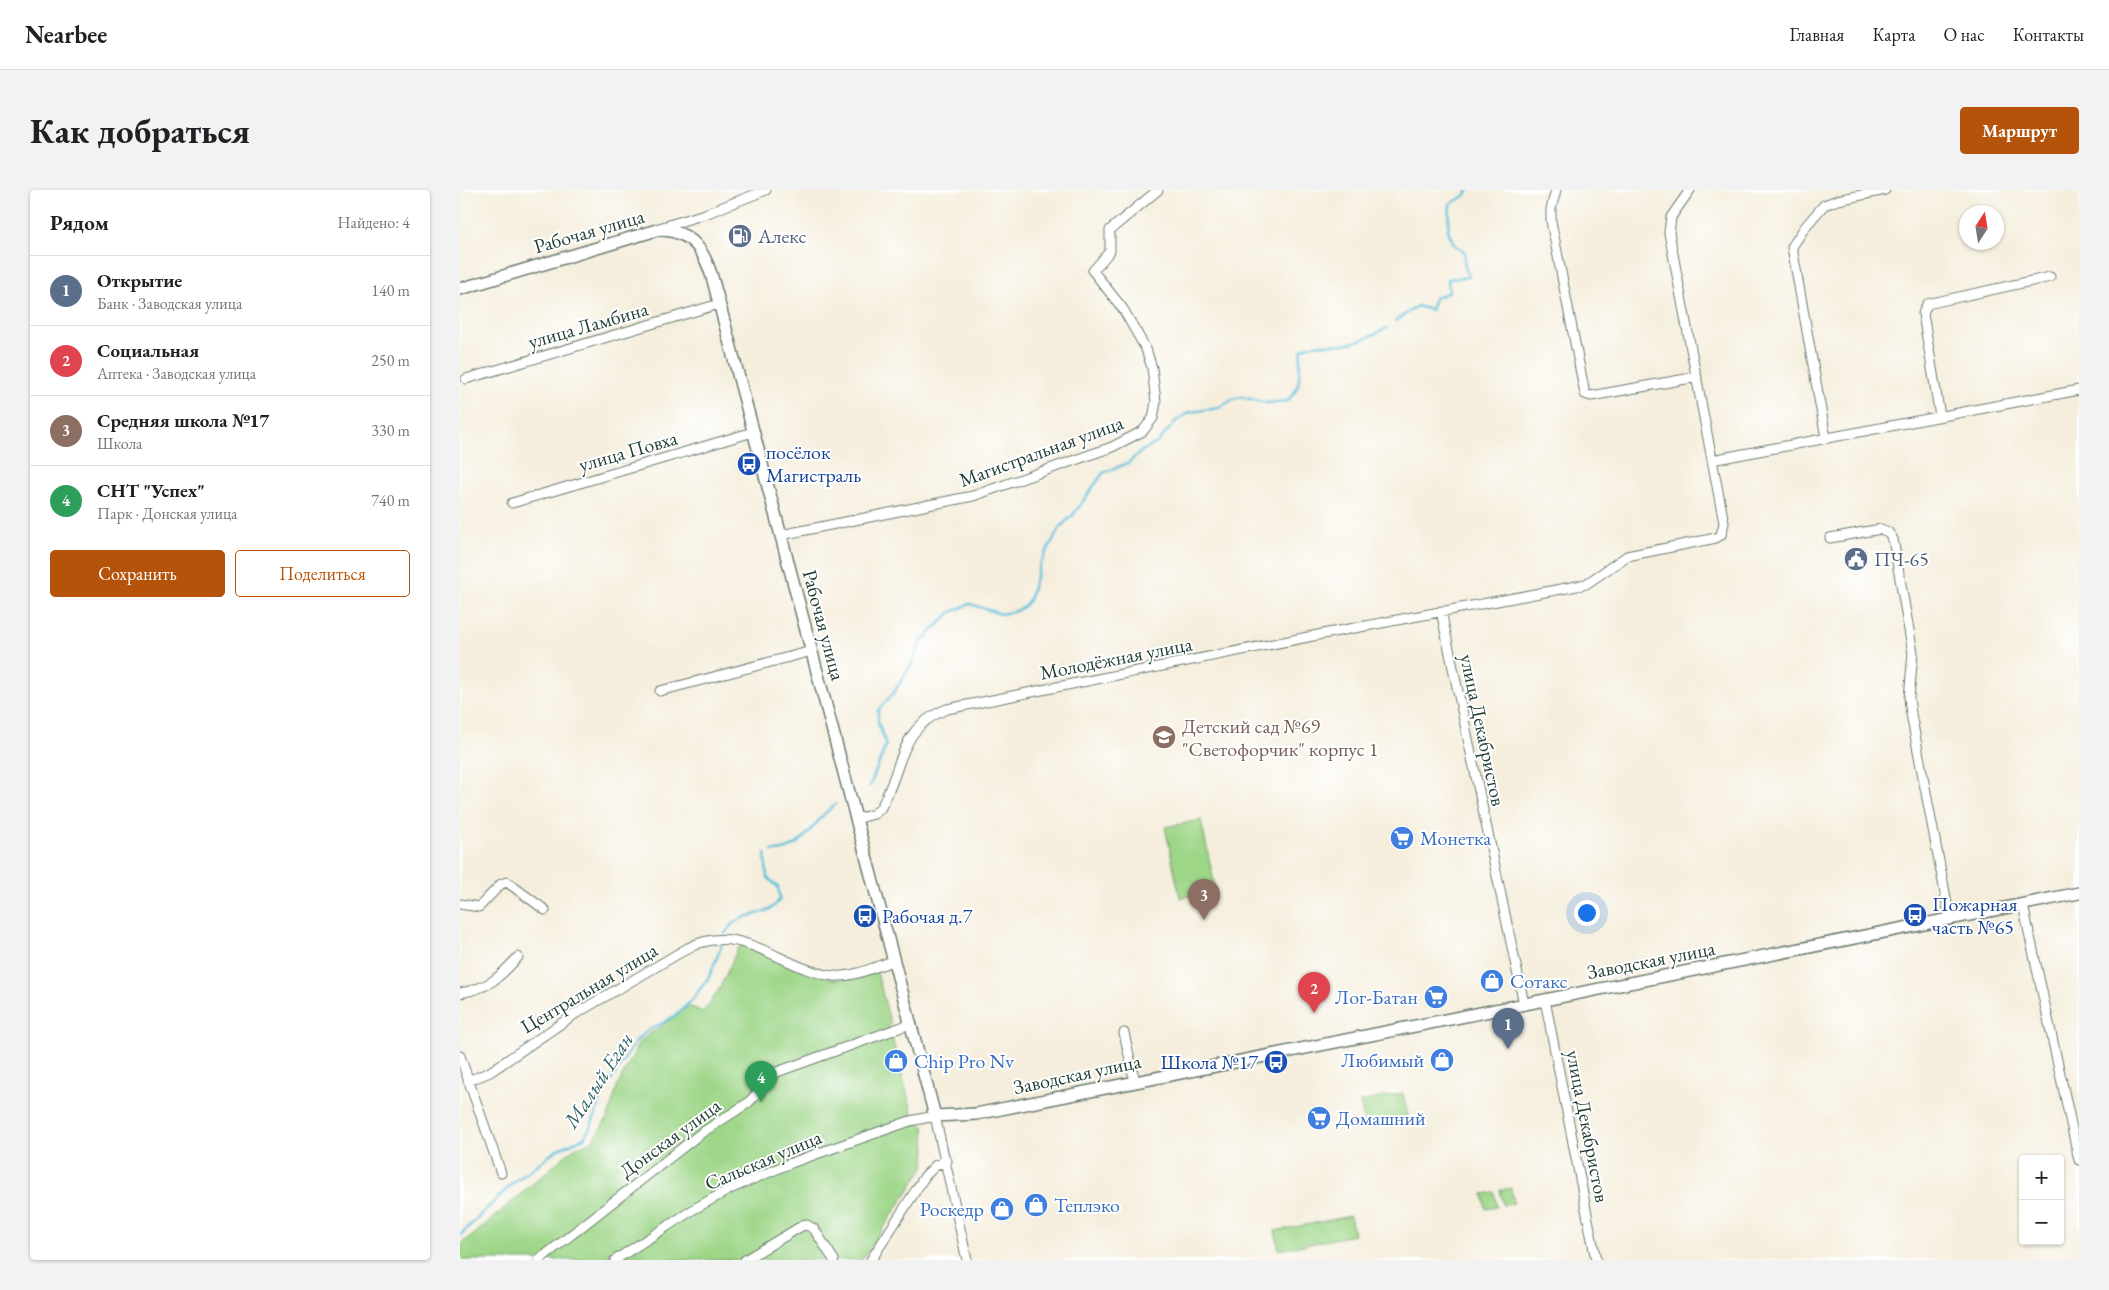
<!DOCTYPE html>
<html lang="ru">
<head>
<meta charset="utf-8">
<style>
  :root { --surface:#fff; --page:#f2f2f2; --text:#202124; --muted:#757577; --line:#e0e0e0; --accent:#b45309 }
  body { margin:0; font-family:"EB Garamond",serif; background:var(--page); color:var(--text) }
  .controls { position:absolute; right:15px; bottom:15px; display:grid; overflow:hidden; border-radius:5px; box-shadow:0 1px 4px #0004 }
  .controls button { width:45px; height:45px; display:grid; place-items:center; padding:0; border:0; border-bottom:1px solid var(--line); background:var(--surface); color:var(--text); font:25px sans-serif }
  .compass { position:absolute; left:1499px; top:15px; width:45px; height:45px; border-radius:50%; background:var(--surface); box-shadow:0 1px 4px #0004; rotate:12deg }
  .you { position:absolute; left:1126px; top:722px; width:18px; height:18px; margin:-12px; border:4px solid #fff; border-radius:50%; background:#1a73e8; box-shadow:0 0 0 8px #1a73e833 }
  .badge { display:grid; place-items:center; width:32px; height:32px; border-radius:50%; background:var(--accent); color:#fff; font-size:16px; font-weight:700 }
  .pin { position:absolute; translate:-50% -41px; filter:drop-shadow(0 1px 2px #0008) }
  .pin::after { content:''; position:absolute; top:26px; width:18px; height:15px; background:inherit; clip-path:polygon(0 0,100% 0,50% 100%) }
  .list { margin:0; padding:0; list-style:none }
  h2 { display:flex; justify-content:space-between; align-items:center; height:65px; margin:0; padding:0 20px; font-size:21px }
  h2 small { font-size:16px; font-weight:400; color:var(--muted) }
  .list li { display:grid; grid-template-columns:32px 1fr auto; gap:15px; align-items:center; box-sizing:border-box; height:70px; padding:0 20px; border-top:1px solid var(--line) }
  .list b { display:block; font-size:19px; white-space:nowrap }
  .list p { margin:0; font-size:16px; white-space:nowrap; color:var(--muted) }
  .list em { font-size:16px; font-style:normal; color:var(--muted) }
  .actions { display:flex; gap:10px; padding:15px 20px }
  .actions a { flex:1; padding:11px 0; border:1px solid var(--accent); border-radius:5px; text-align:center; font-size:18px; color:var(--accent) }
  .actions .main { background:var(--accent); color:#fff }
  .map { position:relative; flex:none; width:1619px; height:1070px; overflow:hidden; border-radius:5px }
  header { display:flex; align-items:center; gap:30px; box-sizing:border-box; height:70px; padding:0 25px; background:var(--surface); border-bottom:1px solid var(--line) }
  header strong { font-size:24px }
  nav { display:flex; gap:28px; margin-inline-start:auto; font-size:18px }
  .intro { display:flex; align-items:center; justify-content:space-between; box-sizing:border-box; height:120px; padding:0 30px }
  h1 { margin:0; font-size:35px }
  .button { padding:12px 22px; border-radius:5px; background:var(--accent); color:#fff; font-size:18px; font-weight:700 }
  main { display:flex; gap:30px; padding:0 30px }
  aside { flex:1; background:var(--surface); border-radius:5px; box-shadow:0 1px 4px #0004 }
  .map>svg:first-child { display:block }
  .green { fill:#9ed688; stroke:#5e8a5e }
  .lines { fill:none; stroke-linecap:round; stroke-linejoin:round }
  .stream { stroke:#5dbfdc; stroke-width:2.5 }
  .minor-casing { stroke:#6a7b6f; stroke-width:11 }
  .tertiary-casing { stroke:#6a7b6f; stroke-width:14 }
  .minor { stroke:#fff; stroke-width:9 }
  .tertiary { stroke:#fff; stroke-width:11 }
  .labels { text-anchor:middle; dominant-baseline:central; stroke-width:4; stroke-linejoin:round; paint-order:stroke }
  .street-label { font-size:20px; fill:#1f3d34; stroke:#fff }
  .service-label { font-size:20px; fill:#4e5e75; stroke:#fff; text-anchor:start }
  .transit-label { font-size:20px; fill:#164399; stroke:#fff; text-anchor:start }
  .education-label { font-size:20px; fill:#785e54; stroke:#fff; text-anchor:start }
  .shop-label { font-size:20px; fill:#366cbe; stroke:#fff; text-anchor:start }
  .water-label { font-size:21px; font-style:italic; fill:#326466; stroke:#fff }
</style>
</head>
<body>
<header>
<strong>Nearbee</strong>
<nav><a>Главная</a><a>Карта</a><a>О нас</a><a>Контакты</a></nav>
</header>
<div class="intro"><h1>Как добраться</h1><a class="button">Маршрут</a></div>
<main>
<aside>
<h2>Рядом<small>Найдено: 4</small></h2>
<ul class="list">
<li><span class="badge" style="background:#5c6f8a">1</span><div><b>Открытие</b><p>Банк · Заводская улица</p></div><em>140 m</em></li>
<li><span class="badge" style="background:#e0444e">2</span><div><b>Социальная</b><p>Аптека · Заводская улица</p></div><em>250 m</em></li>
<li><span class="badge" style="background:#8d6e63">3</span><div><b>Средняя школа №17</b><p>Школа</p></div><em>330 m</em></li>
<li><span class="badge" style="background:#2e9e5b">4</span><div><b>СНТ &quot;Успех&quot;</b><p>Парк · Донская улица</p></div><em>740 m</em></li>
</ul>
<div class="actions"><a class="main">Сохранить</a><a>Поделиться</a></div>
</aside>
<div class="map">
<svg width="1619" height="1070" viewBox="0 0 1619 1070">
  <rect width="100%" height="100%" fill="#fff"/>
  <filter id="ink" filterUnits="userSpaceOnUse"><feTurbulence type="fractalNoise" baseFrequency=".02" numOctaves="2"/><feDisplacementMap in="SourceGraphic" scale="10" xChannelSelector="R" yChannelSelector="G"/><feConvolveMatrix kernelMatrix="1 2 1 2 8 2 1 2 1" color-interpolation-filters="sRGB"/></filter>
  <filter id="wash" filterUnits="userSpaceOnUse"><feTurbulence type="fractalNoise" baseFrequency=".0096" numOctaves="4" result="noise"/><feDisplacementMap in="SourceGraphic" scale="20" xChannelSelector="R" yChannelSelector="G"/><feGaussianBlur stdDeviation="1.12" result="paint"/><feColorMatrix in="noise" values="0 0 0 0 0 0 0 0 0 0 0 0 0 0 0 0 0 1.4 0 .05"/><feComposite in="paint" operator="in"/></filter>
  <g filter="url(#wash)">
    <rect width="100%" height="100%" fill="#f5eedc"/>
    <!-- green -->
    <path class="green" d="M741,630L756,701L720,708L705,637Z
      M284,755L375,790L416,779L431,835L429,837L455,932L464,936L466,959L464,977L402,1070H0V1054L11,1047L113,959L132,951L148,927L157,897L179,852L229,816L243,822L260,798L278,758Z
      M943,903L948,926L905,935L900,912Z
      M1051,998L1054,1013L1043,1015L1040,1000Z
      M1034,1002L1037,1017L1026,1019L1023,1004Z
      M890,1026L894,1045L819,1060L815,1041Z"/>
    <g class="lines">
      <!-- stream -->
      <path class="stream" d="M936,131L957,116L971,120L975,108L989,102L988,89L1009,87L1004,74L1005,62L995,56L988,41L990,14L1006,5L1008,0
        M410,596L426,555L418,532V520L433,504L452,473L462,451L491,422L510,414L541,424L556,421L563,417L569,410L580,374L600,337L613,325L643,283L668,273L682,261L698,252L716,231L730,222L758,218L773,209L781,207L807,213L827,211C846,194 836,179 842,159C855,151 870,156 885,154C899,152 913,146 926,138
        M312,661C346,662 353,628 376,614
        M265,744C280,717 305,732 320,709L318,697L307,687L305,663
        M0,1045L53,993L98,959L124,948L131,936L144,901L176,851L186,842L216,825L231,811L249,787L262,755"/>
    </g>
  </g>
  <g filter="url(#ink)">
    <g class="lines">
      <!-- minor casing -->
      <g class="minor-casing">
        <path id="minor" d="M1096,0L1091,19V31L1125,204L1131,206L1237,187
          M196,39L245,24L306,0
          M6,189L259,114
          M1480,226L1463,124L1467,114L1590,87
          M1366,248L1332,57L1345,37L1364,15L1378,10L1425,0
          M1252,270L1619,200
          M52,313L293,242
          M321,345L513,306L652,257L683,241L693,228L696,212L692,178L686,159L663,119L633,81L650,61V40L698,0
          M1370,348L1421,339L1428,342L1433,349L1453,463L1449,508L1451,524L1490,729
          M981,421L1064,814
          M200,501L352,461
          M396,629L414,624L420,619C444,579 436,539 487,519L863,444L1117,396L1126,394L1167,366L1256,348L1261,345L1264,333L1209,43L1211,27L1230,0
          M0,714L19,717L41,694L47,692L85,720
          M1563,715L1619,970
          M0,803C29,798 39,788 58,767
          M1085,810L1136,1070
          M664,843L675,892
          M0,866L41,983
          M8,891L30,882L115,824L228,758C282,730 322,780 374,786C393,788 416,776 433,771
          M79,1070L240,944L288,913L317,882L450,834
          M155,1070L234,1019L272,998L331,973L450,931L475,926L507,1070
          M285,1070L345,1034L354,1039L374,1070
          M411,1070L465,986L476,975L487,971"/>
      </g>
      <!-- tertiary casing -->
      <g class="tertiary-casing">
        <path id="tertiary" d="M0,99L197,40C246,39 250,82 261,120L475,926L516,924L1619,703"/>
      </g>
      <!-- minor -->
      <use href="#minor" class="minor"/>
      <!-- tertiary -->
      <use href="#tertiary" class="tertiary"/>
    </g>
  </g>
  <!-- icons -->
  <defs>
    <g id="fuel-disc" transform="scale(1.25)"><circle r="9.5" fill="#5c6f8a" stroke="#fff"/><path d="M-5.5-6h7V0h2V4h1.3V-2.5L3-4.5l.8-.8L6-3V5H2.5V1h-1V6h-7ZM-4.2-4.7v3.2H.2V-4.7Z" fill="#fff"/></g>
    <g id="bus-disc" transform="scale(1.25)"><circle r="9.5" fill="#1a4fb4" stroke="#fff"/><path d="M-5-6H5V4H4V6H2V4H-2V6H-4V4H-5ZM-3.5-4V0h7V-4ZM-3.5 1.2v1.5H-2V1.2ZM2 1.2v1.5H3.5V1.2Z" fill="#fff"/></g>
    <g id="civic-disc" transform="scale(1.25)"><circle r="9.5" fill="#5c6f8a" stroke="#fff"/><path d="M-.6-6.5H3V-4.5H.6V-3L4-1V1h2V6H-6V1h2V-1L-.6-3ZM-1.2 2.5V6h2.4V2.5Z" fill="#fff"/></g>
    <g id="school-disc" transform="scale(1.25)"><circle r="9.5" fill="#8d6e63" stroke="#fff"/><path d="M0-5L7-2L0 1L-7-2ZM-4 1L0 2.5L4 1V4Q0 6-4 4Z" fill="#fff"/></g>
    <g id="supermarket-disc" transform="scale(1.25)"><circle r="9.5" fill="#3f7fe0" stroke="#fff"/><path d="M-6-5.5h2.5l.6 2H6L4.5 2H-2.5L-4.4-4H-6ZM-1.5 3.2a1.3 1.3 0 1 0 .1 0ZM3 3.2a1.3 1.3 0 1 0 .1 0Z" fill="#fff"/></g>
    <g id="shop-disc" transform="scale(1.25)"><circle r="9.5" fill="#3f7fe0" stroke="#fff"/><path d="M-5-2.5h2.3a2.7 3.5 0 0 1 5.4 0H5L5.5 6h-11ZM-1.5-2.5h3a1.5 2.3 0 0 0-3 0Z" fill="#fff"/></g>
  </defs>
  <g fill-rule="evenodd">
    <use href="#fuel-disc" x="280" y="46"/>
    <use href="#bus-disc" x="289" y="274"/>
    <use href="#civic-disc" x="1396" y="369"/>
    <use href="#school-disc" x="704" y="547"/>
    <use href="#supermarket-disc" x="942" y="648"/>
    <use href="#bus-disc" x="1455" y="725"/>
    <use href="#bus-disc" x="405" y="726"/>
    <use href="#shop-disc" x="1032" y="791"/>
    <use href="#supermarket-disc" x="976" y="807"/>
    <use href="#shop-disc" x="982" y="870"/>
    <use href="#shop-disc" x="436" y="871"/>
    <use href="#bus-disc" x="816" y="872"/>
    <use href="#supermarket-disc" x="859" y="928"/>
    <use href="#shop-disc" x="576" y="1015"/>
    <use href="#shop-disc" x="542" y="1019"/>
  </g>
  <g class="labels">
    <!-- street labels -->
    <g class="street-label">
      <text transform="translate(129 41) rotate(-16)">Рабочая улица</text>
      <text transform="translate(128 135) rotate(-16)">улица Ламбина</text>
      <text transform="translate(168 261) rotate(-16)">улица Повха</text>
      <text transform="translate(581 261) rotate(-20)">Магистральная улица</text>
      <text transform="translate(364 435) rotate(75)">Рабочая улица</text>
      <text transform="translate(656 468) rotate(-11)">Молодёжная улица</text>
      <text transform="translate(1023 540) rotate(78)">улица Декабристов</text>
      <text transform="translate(1191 770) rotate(-11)">Заводская улица</text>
      <text transform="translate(129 798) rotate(-31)">Центральная улица</text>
      <text transform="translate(617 884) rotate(-12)">Заводская улица</text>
      <text transform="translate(1128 936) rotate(79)">улица Декабристов</text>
      <text transform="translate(210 948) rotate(-36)">Донская улица</text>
      <text transform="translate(303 970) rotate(-23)">Сальская улица</text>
    </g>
    <!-- service labels -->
    <g class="service-label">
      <text x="298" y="46">Алекс</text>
      <text x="1414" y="369">ПЧ-65</text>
    </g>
    <!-- transit labels -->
    <g class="transit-label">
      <text x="306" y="262">посёлок<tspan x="306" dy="23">Магистраль</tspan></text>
      <text x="1472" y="714">Пожарная<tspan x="1472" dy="23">часть №65</tspan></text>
      <text x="422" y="726">Рабочая д.7</text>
      <text x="798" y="872" text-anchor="end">Школа №17</text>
    </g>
    <!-- education labels -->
    <g class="education-label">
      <text x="722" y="536">Детский сад №69<tspan x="722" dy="23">"Светофорчик" корпус 1</tspan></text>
    </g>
    <!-- shop labels -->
    <g class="shop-label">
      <text x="960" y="648">Монетка</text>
      <text x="1050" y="791">Сотакс</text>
      <text x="958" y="807" text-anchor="end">Лог-Батан</text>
      <text x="964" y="870" text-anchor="end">Любимый</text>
      <text x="454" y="871">Chip Pro Nv</text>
      <text x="876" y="928">Домашний</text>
      <text x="594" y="1015">Теплэко</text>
      <text x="524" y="1019" text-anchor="end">Роскедр</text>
    </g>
    <!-- water labels -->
    <g class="water-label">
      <text transform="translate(138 890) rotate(-57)">Малый Еган</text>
    </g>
  </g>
</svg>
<div class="controls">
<button>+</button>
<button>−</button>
</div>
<svg class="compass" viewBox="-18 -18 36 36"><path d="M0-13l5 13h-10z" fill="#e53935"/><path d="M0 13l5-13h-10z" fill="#757577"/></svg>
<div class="you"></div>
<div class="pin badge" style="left:1048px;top:859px;background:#5c6f8a">1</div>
<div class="pin badge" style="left:854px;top:823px;background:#e0444e">2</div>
<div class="pin badge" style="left:744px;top:730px;background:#8d6e63">3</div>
<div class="pin badge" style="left:301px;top:912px;background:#2e9e5b">4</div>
</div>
</main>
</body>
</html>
